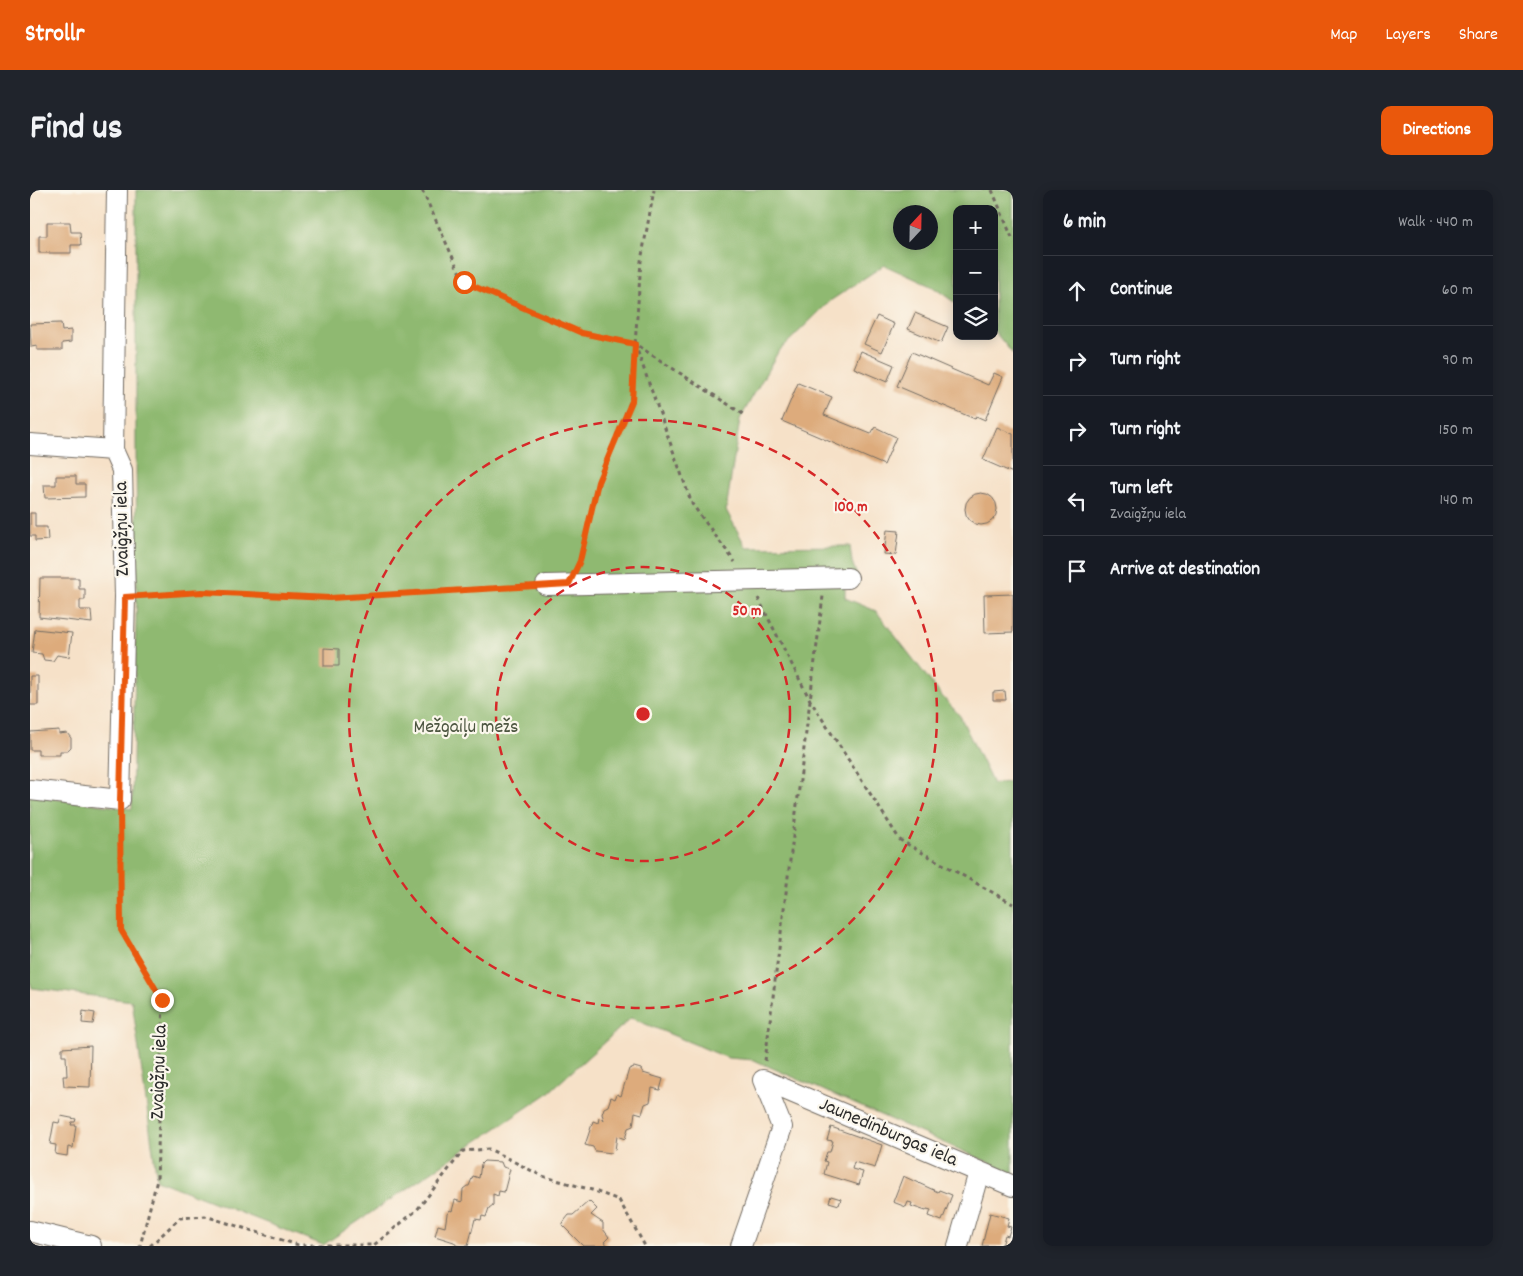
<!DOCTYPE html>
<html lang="en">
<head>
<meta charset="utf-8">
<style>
  :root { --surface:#171b24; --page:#20242c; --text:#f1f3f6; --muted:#9ea1a6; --line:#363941; --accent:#ea580c }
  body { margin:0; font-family:Dekko,sans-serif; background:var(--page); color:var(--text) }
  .controls { position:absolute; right:15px; top:15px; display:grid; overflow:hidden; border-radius:10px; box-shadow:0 2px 12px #0003 }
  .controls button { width:45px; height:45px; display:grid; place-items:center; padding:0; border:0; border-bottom:1px solid var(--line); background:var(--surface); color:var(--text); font:25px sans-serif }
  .compass { position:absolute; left:863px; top:15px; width:45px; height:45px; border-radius:50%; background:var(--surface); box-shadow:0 2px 12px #0003; rotate:22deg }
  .stop { position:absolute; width:15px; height:15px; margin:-11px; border:4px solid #ea580c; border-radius:50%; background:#fff }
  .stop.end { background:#ea580c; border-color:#fff; box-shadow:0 1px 5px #0008 }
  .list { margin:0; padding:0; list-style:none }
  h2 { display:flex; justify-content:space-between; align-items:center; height:65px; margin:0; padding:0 20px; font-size:21px }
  h2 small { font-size:16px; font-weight:400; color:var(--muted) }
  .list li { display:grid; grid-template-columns:32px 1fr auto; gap:15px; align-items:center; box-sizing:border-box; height:70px; padding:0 20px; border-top:1px solid var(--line) }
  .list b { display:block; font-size:19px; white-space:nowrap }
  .list p { margin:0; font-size:16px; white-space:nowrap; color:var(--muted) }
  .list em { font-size:16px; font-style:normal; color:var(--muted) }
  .icon { flex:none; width:28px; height:28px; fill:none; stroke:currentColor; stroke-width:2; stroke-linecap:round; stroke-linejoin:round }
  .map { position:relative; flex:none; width:983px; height:1056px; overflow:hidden; border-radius:10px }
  header { display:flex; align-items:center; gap:30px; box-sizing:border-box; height:70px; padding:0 25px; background:var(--accent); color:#fff }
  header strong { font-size:24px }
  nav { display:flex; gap:28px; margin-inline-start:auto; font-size:18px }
  .intro { display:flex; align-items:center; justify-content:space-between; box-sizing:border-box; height:120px; padding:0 30px }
  h1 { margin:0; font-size:35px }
  .button { padding:12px 22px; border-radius:10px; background:var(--accent); color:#fff; font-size:18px; font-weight:700 }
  main { display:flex; gap:30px; padding:0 30px }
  aside { flex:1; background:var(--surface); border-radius:10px; box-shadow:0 2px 12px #0003 }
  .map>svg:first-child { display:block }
  .forest { fill:#8fb971; stroke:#5d724e; fill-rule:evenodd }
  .building { fill:#ddab7b }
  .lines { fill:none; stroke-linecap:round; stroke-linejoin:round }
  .minor-casing { stroke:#726b62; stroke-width:22 }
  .path { stroke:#726b62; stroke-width:3; stroke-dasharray:4 4; stroke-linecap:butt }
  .minor { stroke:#fff; stroke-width:20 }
  .route { stroke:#ea580c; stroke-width:6 }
  .ring { fill:none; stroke:#d62828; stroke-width:2.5; stroke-dasharray:9 6 }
  .labels { text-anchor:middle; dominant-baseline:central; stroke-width:4.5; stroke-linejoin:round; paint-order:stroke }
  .street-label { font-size:20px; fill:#2b2b2b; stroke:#fbf7ec }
  .park-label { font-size:20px; fill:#4d5641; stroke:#fbf7ec }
  .centre { fill:#d62828; stroke:#fbf7ec; stroke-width:2.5 }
  .ring-label { font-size:15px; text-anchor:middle; font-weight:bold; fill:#d62828; stroke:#fbf7ec; stroke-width:4.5; stroke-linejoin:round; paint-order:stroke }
</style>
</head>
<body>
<header>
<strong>Strollr</strong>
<nav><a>Map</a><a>Layers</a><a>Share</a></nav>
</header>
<div class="intro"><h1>Find us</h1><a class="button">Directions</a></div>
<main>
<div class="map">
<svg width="983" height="1056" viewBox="0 0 983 1056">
  <rect width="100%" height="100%" fill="#fbf7ec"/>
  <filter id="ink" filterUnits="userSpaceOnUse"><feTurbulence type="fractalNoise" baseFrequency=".02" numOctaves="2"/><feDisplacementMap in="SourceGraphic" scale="10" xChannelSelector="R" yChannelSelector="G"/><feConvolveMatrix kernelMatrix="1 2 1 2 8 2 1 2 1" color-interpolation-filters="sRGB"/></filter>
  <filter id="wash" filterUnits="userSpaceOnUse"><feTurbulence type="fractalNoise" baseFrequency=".0096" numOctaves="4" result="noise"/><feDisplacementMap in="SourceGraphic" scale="20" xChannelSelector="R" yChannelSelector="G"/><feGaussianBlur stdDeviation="1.12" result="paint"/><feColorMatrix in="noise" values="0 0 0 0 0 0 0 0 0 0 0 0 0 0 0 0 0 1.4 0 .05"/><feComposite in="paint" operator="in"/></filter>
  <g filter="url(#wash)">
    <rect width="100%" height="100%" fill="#f6e1c8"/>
    <!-- forest -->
    <path class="forest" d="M106,0H983V164L964,141V19H927V114L903,97L854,75L800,111L748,162L710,229L696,320L716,357L820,356L822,372L828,388V395L815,396V408L846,421L911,505L930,526L963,594L983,591V983L724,870L698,868L601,828L517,904L293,1055L127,990L102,811L2,798L0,791V605L102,619L107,384L106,251ZM871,22H901V52H871Z"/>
    <g id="blocks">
      <!-- building -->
      <path class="building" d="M17,32H40L41,42H50L51,55H41V63H9V46H17Z
        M885,123L918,137L911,153L878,139Z
        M847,126L864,134L852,162L834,154Z
        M31,133L32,141L41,140V152L32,153V160H7V156L1,157L0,134Z
        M831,161L864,175L857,192L824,178Z
        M882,162L958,195L964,183L973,187L955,230L946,226L945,229L867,196Z
        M768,193L802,207L794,225L841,244L845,237L866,247L854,275L752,231Z
        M967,237L983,244V283L953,270Z
        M26,286H46V294H55V307L15,308L14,295H26Z
        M935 319a16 16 0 1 1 32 0a16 16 0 1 1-32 0Z
        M0,323H5V337H17L18,350L5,351V346H0Z
        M857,340L869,341L866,365L854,364Z
        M10,388H49V399H55V410H50V420H61L62,433L9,427Z
        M983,404V442L955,443L954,405Z
        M5,439L42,443L39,467L27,465L23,471L14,470L12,464L2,463Z
        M294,458L309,459V476H294Z
        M0,486H8V515H0Z
        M975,501L976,510H963V502Z
        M29,540V544L37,543L41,548V557L37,561H30V565H8V560H0V542Z
        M53,821L65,823L63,834L52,833Z
        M61,856L60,897L34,896L33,886H37L36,866H32V858Z
        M604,877L611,879L613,883L633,889L630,900L622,898L620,912L615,914L612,924L605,922L603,936L598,938L595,949L587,946L585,960L582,963L565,961L563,957L555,955L563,931L568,933L569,928L574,930L572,924L574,918L578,916L581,907L585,909L587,904L591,906L599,879Z
        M31,926L46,929L45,932H42L41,935H46L43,958L38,957L37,966L25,964L26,955L20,954L24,932L29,933Z
        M801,937L852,955L845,978L824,972L822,979L833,982L829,995L794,984L797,972L794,971L797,962H800L803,951L797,950Z
        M454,971L471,972L473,977L480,979L474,1002L469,1001L468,1006L463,1004V1015L459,1018L456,1027L452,1026L451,1030L445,1029L438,1056H429L426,1055L424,1052L405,1046L408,1035L415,1037L417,1024L420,1020L422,1021L425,1010L432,1012L433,999L437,996H439L443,986L449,988L451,974Z
        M873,986L908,1002L909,1000L922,1005L912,1031L899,1026L901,1020L897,1019L896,1021L881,1016L882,1013L878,1012L876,1017L863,1012Z
        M801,1006L811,1009L809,1015L799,1012Z
        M559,1011L567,1019L561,1025L573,1033V1039L579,1047L574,1052L579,1056H553L532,1035L535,1030L539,1025H543Z
        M960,1023L979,1028L977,1036L981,1037L978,1046L975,1045L972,1056H952Z"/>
    </g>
  </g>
  <g filter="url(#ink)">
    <use href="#blocks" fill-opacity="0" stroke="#726b62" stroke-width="1"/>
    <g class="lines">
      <!-- minor casing -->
      <g class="minor-casing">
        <path id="minor" d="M0,254L83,260
          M516,395L818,388
          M0,600L90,610L95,407L92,280L83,260L87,0
          M733,890L983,996
          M0,1041L61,1056
          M711,1056L752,937L733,890
          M928,1056L949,982"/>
      </g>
      <!-- path -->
      <path class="path" d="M392,0L434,92L552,143L605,154L713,224
        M962,0L983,50
        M605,154L662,314L705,372
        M548,376L550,371L568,292L601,211L611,71L624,0
        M113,406L171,402L299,408L498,396
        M728,408L780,510L870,650L983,714
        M90,628L91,740L133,810L127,990L110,1056
        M735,871L793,406
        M120,1056L150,1028L175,1026L268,1055H344L387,1020L433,961L459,959L512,986L562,1000L589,1010L615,1056"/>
      <!-- minor -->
      <use href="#minor" class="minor"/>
    </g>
  </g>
  <g class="lines" filter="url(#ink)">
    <!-- route -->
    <path class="route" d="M132,810L91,740L90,610L95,407L172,402L300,408L539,394L550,371L568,292L602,211L605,154L552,143L434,92"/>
  </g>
  <!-- distance rings -->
  <g class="ring">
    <circle cx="613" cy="524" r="147"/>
    <circle cx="613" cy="524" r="294"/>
  </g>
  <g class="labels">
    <!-- street labels -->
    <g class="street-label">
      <text transform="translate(93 339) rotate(-91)">Zvaigžņu iela</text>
      <text transform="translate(130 882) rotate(-88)">Zvaigžņu iela</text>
      <text transform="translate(858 943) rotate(23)">Jaunedinburgas iela</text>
    </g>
    <!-- park labels -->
    <g class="park-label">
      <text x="436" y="538">Mežgaiļu mežs</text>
    </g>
  </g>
  <circle cx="613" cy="524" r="8" class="centre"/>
  <g class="ring-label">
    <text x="821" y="321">100 m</text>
    <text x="717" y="425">50 m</text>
  </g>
</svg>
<div class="controls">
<button>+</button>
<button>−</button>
<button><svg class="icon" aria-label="layers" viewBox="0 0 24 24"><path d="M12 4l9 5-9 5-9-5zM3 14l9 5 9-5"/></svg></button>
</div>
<svg class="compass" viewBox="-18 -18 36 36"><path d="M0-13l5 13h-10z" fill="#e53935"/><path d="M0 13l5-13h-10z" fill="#9ea1a6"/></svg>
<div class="stop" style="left:434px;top:92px"></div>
<div class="stop end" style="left:132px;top:810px"></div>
</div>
<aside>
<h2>6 min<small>Walk · 440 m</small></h2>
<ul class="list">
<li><svg class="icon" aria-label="ahead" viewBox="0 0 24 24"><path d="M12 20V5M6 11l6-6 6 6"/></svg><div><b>Continue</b></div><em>60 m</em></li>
<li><svg class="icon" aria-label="right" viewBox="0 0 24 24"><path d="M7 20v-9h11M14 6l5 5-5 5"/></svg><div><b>Turn right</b></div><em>90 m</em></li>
<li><svg class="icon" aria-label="right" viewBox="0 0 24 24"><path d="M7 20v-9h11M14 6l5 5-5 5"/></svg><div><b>Turn right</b></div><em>150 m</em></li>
<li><svg class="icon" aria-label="left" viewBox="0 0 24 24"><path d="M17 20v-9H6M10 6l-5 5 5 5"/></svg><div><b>Turn left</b><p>Zvaigžņu iela</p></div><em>140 m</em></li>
<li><svg class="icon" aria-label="arrive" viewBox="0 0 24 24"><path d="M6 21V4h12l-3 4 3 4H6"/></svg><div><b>Arrive at destination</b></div></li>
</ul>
</aside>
</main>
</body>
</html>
